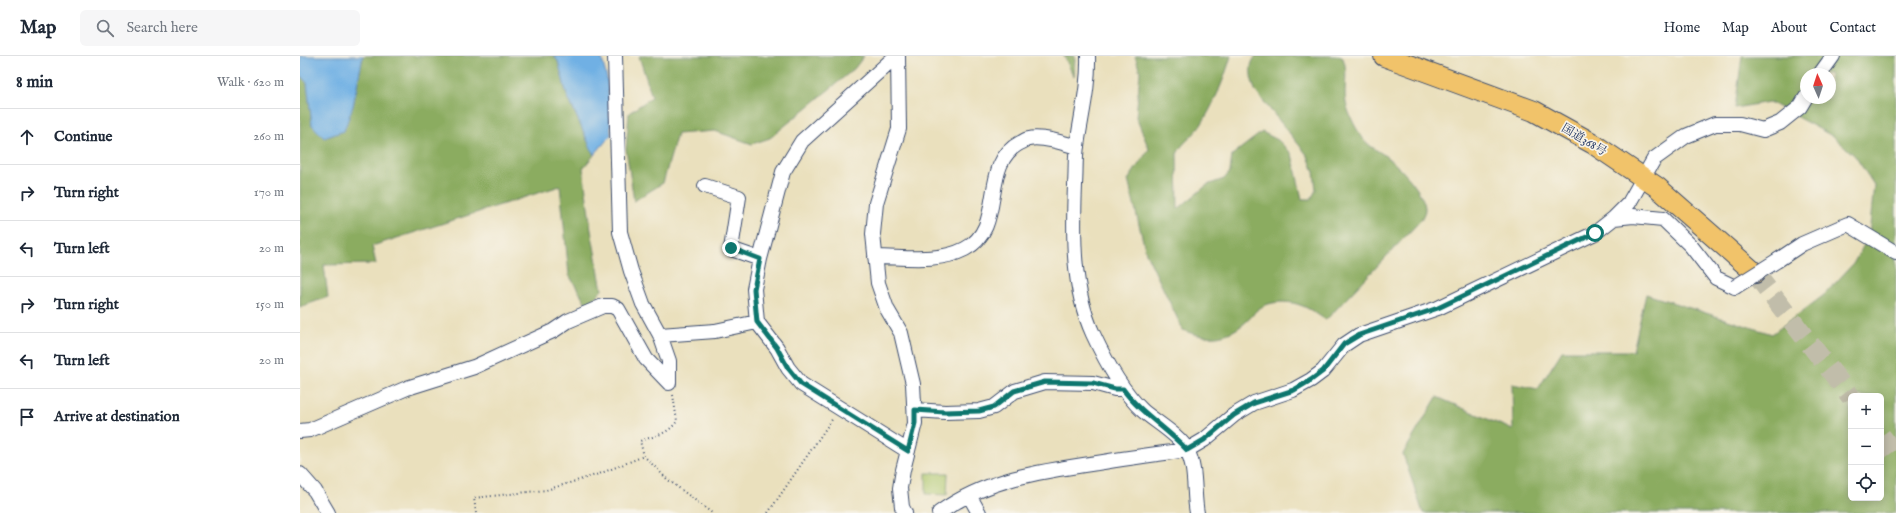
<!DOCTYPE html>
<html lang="en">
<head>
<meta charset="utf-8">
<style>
  :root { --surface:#fff; --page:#f6f6f7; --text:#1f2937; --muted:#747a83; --line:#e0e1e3 }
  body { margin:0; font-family:"IM FELL English","Noto Serif JP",serif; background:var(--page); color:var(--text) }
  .controls { position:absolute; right:12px; bottom:12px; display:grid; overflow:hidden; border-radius:6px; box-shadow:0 2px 10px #0003 }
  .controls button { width:36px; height:36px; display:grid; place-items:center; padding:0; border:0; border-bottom:1px solid var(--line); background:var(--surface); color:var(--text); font:20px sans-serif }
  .compass { position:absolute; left:1500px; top:12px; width:36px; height:36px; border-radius:50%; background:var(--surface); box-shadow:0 2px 10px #0003; rotate:357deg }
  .stop { position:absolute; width:12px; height:12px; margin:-9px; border:3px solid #0f766e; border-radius:50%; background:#fff }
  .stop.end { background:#0f766e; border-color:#fff; box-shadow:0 1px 4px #0008 }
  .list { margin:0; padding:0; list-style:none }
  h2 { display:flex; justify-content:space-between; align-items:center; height:52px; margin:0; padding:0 16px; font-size:17px }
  h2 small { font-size:13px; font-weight:400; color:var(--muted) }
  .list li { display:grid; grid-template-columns:26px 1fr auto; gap:12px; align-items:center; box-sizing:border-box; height:56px; padding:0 16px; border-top:1px solid var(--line) }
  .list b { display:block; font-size:15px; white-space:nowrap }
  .list em { font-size:13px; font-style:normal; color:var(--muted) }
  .icon { flex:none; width:22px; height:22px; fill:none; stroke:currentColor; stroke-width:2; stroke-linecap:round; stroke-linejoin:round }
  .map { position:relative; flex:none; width:1596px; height:457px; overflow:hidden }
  header { display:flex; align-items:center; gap:24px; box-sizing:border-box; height:56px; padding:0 20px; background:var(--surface); border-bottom:1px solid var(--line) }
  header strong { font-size:19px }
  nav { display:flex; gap:22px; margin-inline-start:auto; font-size:14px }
  .search { width:280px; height:36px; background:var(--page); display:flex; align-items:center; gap:10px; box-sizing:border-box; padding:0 14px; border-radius:6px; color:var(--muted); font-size:15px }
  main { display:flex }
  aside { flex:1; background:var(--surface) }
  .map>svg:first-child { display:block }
  .green { fill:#afc86d; stroke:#657c66 }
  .forest { fill:#8bac60; stroke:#536e5f; fill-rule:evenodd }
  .water { fill:#70b0e4; stroke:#4670a1 }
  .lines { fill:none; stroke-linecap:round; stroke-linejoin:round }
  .highway-tunnel { stroke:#c1bdaa; stroke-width:20; stroke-dasharray:20 10; stroke-linecap:butt }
  .minor-casing { stroke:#3a4a6c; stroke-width:16 }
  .highway-casing { stroke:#3a4a6c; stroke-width:22 }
  .path { stroke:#3a4a6c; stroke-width:2; stroke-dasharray:1 3; stroke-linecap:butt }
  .minor { stroke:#fff; stroke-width:14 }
  .highway { stroke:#f1c36a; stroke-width:20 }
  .minor-bridge-casing { stroke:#3a4a6c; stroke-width:16; stroke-linecap:butt }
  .minor-bridge { stroke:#fff; stroke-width:14 }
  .route { stroke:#0f766e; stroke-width:5 }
  .labels { text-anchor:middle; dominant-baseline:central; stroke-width:3.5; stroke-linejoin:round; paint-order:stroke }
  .street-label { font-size:12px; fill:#1b2f5e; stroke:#f7f3e8 }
</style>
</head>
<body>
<header>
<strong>Map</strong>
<div class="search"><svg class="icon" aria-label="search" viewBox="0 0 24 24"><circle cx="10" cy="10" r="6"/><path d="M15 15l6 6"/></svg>Search here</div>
<nav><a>Home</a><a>Map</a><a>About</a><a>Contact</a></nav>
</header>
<main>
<aside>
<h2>8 min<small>Walk · 620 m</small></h2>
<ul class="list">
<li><svg class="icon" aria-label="ahead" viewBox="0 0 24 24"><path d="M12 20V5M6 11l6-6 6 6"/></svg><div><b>Continue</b></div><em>260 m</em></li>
<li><svg class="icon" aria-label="right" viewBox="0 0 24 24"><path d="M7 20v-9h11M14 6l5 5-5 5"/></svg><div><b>Turn right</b></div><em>170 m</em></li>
<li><svg class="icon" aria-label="left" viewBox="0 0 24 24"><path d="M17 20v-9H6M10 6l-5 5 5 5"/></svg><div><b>Turn left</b></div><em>20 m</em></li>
<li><svg class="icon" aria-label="right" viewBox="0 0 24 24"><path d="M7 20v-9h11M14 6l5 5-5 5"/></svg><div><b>Turn right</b></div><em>150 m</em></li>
<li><svg class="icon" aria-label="left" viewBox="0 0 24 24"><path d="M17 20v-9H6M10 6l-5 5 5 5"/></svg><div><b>Turn left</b></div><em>20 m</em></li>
<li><svg class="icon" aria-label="arrive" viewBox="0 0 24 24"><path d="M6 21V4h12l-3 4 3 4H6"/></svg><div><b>Arrive at destination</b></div></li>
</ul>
</aside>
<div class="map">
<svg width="1596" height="457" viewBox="0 0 1596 457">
  <rect width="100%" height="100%" fill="#f7f3e8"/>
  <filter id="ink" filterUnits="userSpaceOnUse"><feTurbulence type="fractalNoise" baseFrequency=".025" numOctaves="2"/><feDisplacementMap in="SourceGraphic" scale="8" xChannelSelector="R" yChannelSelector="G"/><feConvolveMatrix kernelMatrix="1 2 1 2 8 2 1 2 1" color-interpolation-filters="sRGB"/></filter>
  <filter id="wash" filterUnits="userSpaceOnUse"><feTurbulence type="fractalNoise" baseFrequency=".012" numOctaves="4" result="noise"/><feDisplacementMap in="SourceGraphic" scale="16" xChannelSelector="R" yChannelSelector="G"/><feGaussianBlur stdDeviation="0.9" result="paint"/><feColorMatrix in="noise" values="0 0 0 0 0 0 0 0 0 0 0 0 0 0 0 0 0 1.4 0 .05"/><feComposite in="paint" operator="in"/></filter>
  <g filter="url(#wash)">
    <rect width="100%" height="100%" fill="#eae0bd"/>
    <!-- green -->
    <path class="green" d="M626,417H648L647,439L626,438Z"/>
    <!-- forest -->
    <path class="forest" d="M63,0H254L258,5L267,39L294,99L283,112L291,174L302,234L287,249L269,219L260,130L72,190L76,208L24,209L28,241L0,251V19L7,26L12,69L53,50Z
      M339,0H564L554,13L470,82L452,88L415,75L377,78L363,127L334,145L326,93L329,57L352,41Z
      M764,0H775L774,21Z
      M835,0H931C924,24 914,48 901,69C894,80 882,86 877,98L878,153L907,129L924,123L930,116L932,99L962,76L978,84L992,98L1002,143H1011L1016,134L1014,116L1008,100L956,36C951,24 947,10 956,0H1039L1043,2C1049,17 1043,32 1046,47C1049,60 1057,75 1065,85C1071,92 1081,96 1088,102C1100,111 1125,137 1125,153C1125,157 1122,161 1121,164L1026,264C1018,259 1009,252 1000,249C986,244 967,245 956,255C954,256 954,258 952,260C933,281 910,286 883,274L846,197L828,124L849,93L836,61L840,16Z
      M1442,0H1596V457H1123L1103,398L1137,341L1213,374L1212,328L1238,333L1262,295H1333L1346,238L1472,278L1524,239L1553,208L1569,180L1574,129L1555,100L1534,81L1469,46L1435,52ZM1506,18H1530V42H1506ZM1551,340H1581V442H1551Z"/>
    <!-- water -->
    <path class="water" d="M0,0H63L53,50L44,75L24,82L12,69L7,27L0,19Z
      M254,0H301L307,22L311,79L294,99L267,39L258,5Z"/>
  </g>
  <g filter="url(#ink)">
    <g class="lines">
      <!-- highway-tunnel -->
      <path class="highway-tunnel" d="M1455,217L1551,341
        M1581,380L1596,400"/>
      <!-- minor casing -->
      <g class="minor-casing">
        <path id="minor" d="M315,0L320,176L331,215L343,248L360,279L369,305V327
          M596,0L502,85L483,116L460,203L454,233L457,266L477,292L488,312L501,328L608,395
          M598,0L599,73L576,147L573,178L578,227L587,253L601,277L613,328L615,367L603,414L600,432L602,451L605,457
          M788,0C789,31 781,60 777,90C775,103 776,116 775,129C773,179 772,232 793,278C805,304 822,335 842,354C854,365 881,380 887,394C897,413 893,437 897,457
          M1520,18L1533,0
          M405,130L439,141L431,193L460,203
          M1314,162L1333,160L1363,163L1391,190L1416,222L1435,231
          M575,201C604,201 638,207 665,193C707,172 679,108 720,87C723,86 726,83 729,83C741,80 764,87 777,91
          M1478,204L1502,188L1548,168L1596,197
          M360,279L415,275L457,266
          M615,354L645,356L679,355L694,351L715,335L745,326L793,327L815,333H823
          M0,375L10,374L107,332L174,311L253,275L268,265L303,250H312L318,253L346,303L369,327
          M0,418L15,435L28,457
          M669,439L679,457
          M639,457C685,423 742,415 797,407C827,402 857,398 887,394L904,384L934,359L954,347L993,334L1011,324L1023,315L1044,289L1059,279L1138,252L1295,177L1314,162L1329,147L1354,103L1386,80L1415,68H1440L1463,74L1480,67L1500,51L1506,41"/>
      </g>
      <!-- highway casing -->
      <g class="highway-casing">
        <path id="highway" d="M1084,0L1234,55L1292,87L1357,131L1455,217"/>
      </g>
      <!-- path -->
      <path class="path" d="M373,339L377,365C369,378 354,380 340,385L344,400L367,423L412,457
        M176,457L174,442L246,434L299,418L344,400
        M468,457L533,362"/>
      <!-- minor -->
      <use href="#minor" class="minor"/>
      <!-- highway -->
      <use href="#highway" class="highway"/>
      <!-- minor-bridge casing -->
      <g class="minor-bridge-casing">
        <path id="minor-bridge" d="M1435,231L1478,204"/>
      </g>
      <!-- minor-bridge -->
      <use href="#minor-bridge" class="minor-bridge"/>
    </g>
  </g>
  <g class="lines" filter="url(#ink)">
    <!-- route -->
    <path class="route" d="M431,192L460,203L454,233L457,266L477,292L488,312L501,328L608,395L615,367V354L645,356L679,355L694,351L714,335L745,326L793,327L815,333H823C839,356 868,373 887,394L904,384L934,359L954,347L994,334L1011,324L1023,315L1044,288L1059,279L1138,252L1295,177"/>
  </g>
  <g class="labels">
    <!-- street labels -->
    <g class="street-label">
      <text transform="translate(1284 84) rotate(31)">国道368号</text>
    </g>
  </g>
</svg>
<div class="controls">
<button>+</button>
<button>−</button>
<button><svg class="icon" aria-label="locate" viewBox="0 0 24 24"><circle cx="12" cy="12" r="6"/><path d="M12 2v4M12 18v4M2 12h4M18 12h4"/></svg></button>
</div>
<svg class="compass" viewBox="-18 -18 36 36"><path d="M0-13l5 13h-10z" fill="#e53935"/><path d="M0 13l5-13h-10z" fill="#747a83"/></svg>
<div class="stop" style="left:1295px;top:177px"></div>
<div class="stop end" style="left:431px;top:192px"></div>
</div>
</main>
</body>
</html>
